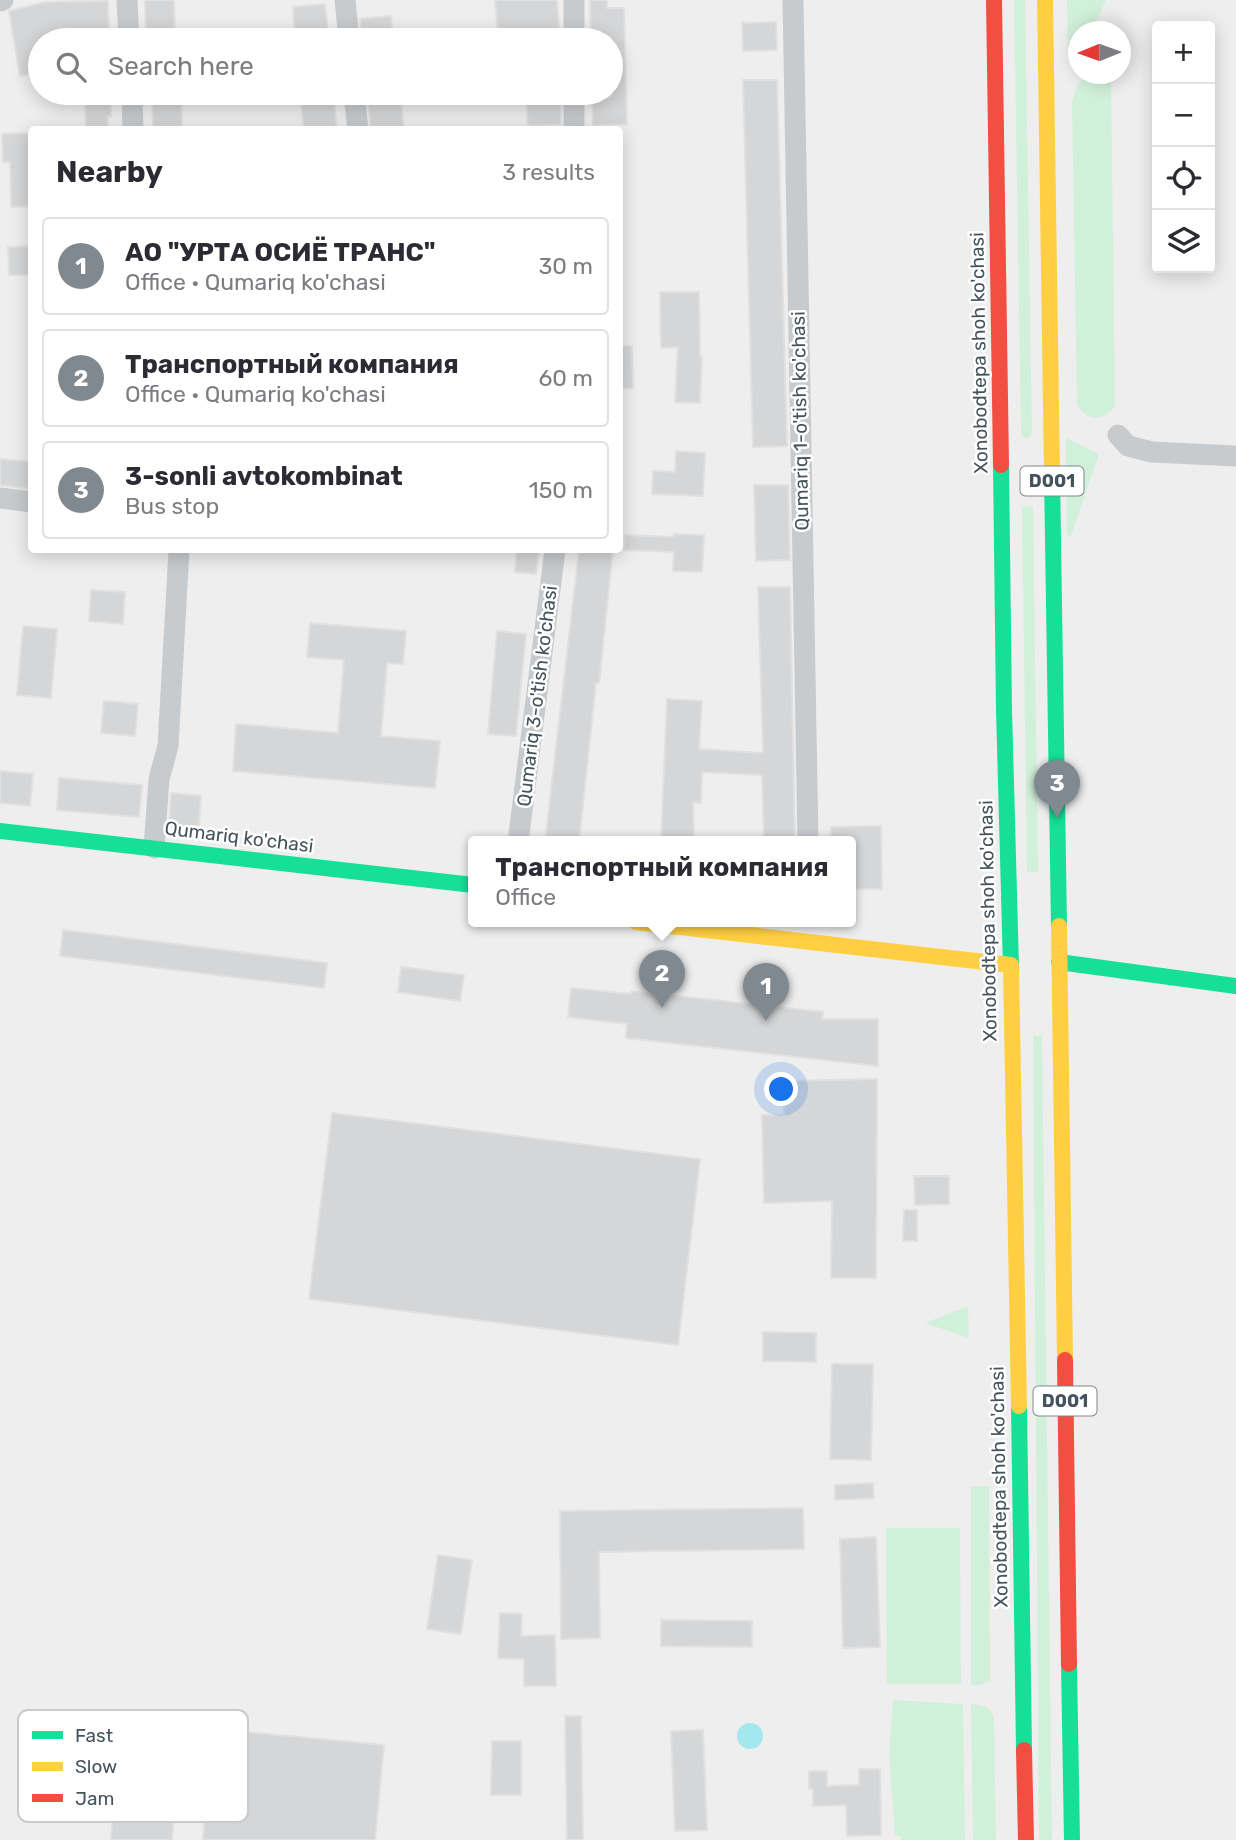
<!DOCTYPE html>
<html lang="en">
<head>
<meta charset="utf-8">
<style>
  :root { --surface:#fff; --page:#f2f2f3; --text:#2b2b33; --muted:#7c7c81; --line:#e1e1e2; --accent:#80898f }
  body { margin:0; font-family:Rubik,sans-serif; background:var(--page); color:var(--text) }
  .controls { position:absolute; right:21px; top:21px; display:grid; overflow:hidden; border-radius:7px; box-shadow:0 4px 18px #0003 }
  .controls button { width:63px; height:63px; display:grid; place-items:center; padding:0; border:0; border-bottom:2px solid var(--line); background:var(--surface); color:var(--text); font:35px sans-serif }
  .compass { position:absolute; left:1068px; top:21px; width:63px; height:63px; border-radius:50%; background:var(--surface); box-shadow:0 4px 18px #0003; rotate:269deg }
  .you { position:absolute; left:782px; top:1090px; width:24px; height:24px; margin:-18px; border:5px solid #fff; border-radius:50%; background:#1a73e8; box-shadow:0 0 0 10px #1a73e833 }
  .badge { display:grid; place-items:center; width:46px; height:46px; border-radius:50%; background:var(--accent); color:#fff; font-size:23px; font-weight:700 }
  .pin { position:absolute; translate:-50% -58px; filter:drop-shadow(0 2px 4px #0008) }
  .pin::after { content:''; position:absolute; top:37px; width:24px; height:21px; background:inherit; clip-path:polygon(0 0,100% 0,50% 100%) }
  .popup { position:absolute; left:468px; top:836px; width:388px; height:91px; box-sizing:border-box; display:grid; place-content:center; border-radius:7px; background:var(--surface); filter:drop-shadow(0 2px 5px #0005); font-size:23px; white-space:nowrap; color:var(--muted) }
  .popup b { font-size:26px; color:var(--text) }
  .popup::after { content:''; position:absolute; left:50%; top:100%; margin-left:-14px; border:14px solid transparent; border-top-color:var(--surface) }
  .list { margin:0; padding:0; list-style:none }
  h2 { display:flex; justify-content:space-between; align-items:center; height:91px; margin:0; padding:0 28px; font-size:30px }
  h2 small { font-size:23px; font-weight:400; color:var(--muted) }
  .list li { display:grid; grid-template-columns:46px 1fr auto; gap:21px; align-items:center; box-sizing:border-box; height:98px; margin:0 14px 14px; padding:0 14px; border:2px solid var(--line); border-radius:7px }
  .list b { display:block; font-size:26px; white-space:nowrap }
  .list p { margin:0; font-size:23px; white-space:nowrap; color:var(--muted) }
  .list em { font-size:23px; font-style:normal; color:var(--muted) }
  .icon { flex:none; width:38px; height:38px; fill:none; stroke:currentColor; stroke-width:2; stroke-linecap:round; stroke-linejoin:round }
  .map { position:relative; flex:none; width:1236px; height:1840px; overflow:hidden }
  .search { position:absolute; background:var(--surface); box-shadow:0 4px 18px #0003; left:28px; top:28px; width:595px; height:77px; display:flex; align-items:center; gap:18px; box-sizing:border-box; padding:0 24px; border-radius:38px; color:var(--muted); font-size:26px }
  .panel { position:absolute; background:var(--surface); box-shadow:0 4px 18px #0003; left:28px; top:126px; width:595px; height:427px; border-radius:7px }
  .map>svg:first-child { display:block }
  .green { fill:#d1f0d9 }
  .water { fill:#a3e8ef }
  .building { fill:#d5d6d7; stroke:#e0e0e1; stroke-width:2 }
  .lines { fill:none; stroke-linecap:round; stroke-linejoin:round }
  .street { stroke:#c8cbce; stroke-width:21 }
  .fast { stroke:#16e098; stroke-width:16 }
  .slow { stroke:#ffcf43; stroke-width:16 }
  .jam { stroke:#f24e42; stroke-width:16 }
  .labels { text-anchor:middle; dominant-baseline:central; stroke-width:5; stroke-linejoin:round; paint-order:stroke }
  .shield { fill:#fff; stroke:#7d878d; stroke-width:2 }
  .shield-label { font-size:18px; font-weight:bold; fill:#45535c }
  .street-label { font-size:19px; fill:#45535c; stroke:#fff }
  .key { fill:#fff; stroke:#c7cbce; stroke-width:2 }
  .key-label { font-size:19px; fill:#45535c }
</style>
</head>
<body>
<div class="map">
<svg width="1236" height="1840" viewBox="0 0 1236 1840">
  <rect width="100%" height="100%" fill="#efeeee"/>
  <!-- green -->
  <path class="green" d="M1014,0H1025L1032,434L1026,439L1021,434Z
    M1067,0H1106L1092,31L1078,32V48L1075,52H1068Z
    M1086,74H1111L1115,406C1104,421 1085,422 1077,404L1072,102L1077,86Z
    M1066,438L1099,454L1071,536L1067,535Z
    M1033,506L1038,872H1027L1022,507Z
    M1042,1035L1052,1840H1039L1033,1036Z
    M968,1306L969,1338L925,1323Z
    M971,1486H989L990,1681L980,1685H971Z
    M886,1528H960L961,1684H887Z
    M893,1700L963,1704L965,1840H901V1837L895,1835L889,1755Z
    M971,1704C983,1705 991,1706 994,1719L996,1840H973Z"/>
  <!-- water -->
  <path class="water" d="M737 1736a13 13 0 1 1 26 0a13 13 0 1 1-26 0Z"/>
  <!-- building -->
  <path class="building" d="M145,0H174L175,40H146Z
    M495,0H557L560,40H522V32L498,34Z
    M590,0H607V8H624L627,124L593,125L592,97H611V36H591Z
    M108,1L109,40H40V73L20,76L9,11L46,2Z
    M325,4L328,33L295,36L293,7Z
    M391,16L393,40H362L360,19Z
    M776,22L777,50L743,51L742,23Z
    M743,80H777L787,446L753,447Z
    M85,93H110L111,116H108V130H86Z
    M152,93H181L182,127L153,128Z
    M300,93H333L337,130H304Z
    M367,93H400L404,130H371Z
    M561,94V124L528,126L526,96Z
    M31,133L32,206L11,207L10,162H3L2,134Z
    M32,246V275H9L8,247Z
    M660,292H699L700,357H702L700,403L675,402L678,347L661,348Z
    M620,346H632L633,388L620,389Z
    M676,451L705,453L703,496L652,494L653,471L675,472Z
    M0,459L32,462V489L0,485Z
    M754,485H788L790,560L756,561Z
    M674,534L704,535L702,572L673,571L674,552L624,550L625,535L674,537Z
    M517,550H539L536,574L515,572Z
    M579,550H613L599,683H596L579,842H545Z
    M758,587H790L795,842H764L762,775L702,772L701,803L693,802L694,841L661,842L667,699L702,701L699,749L763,753Z
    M91,590L125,592L123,624L89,621Z
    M310,623L406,631L403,664L387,663L381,736L440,741L435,788L233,771L236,724L338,733L344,660L307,657Z
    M23,626L57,629L51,698L17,695Z
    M497,631L526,634L516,736L488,734Z
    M104,701L138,704L135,736L101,733Z
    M0,771L33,774L30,806L0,803Z
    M59,778L142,785L139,817L57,810Z
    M171,793L201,796L199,827L169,825Z
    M881,826L882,889H851V842H831V827Z
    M63,930L327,963L324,988L60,956Z
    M401,967L464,975L460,1001L398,992Z
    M571,988L631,994V991L823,1012L822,1019H878V1066L626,1038L627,1024L568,1017Z
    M877,1079L876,1278H831L832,1201L764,1203L762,1115H784V1081Z
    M332,1113L700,1159L678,1345L309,1299Z
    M914,1176H949V1204L915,1205Z
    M904,1210H917V1241H903Z
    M763,1332L816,1333V1362L763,1361Z
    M832,1364H873L871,1460L830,1459Z
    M873,1483L874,1498L835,1500V1485Z
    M803,1508L804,1549L599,1552L600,1638L561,1639L560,1511Z
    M876,1537L880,1647L843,1648L840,1539Z
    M438,1555L472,1560L461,1634L427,1629Z
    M500,1613L522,1614L521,1636L555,1635L556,1686H524V1659L498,1658Z
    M661,1620L752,1621V1647L661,1646Z
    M64,1715L384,1745L375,1840H203L205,1806L175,1803L172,1840H111L114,1797L57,1792Z
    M565,1716H581L583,1840H567Z
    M703,1730L707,1830L675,1831L671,1731Z
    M492,1741H521V1795H491Z
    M859,1769H880L881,1835L847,1836L846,1805L813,1806V1789H809V1771H827V1786L859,1785Z"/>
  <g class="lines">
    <!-- street -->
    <path class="street" d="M127,0L129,40
      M345,0L349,40
      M574,0V40
      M793,0L808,842
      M0,1L3,0
      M132,93L133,130
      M354,93L358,130
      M574,93V130
      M1118,435L1128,446L1152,452L1236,456
      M0,498L32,502
      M518,842L555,550
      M154,848L159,779L168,746L179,550"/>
    <!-- fast -->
    <path class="fast" d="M1001,465L1004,710L1011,967
      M1052,475L1059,926
      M0,831L473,885
      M1059,962L1236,986
      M1019,1406L1024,1750
      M1069,1664L1072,1840"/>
    <!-- slow -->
    <path class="slow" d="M1045,0L1052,475
      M636,922L1011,965
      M1059,926L1065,1360
      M1011,967L1019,1406"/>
    <!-- jam -->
    <path class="jam" d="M994,0L1001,465
      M1065,1360L1069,1664
      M1024,1750L1026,1840"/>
  </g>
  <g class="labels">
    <!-- shield labels -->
    <g class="shield">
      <rect x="1020.5" y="466.5" width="63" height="29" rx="5"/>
      <rect x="1033.5" y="1386.5" width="63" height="29" rx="5"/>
    </g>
    <g class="shield-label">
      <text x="1052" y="481">D001</text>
      <text x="1065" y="1401">D001</text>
    </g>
    <!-- street labels -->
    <g class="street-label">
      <text transform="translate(979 353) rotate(-91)">Xonobodtepa shoh ko'chasi</text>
      <text transform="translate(800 421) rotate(-91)">Qumariq 1-o'tish ko'chasi</text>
      <text transform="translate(537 696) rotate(-83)">Qumariq 3-o'tish ko'chasi</text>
      <text transform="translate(239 837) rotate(7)">Qumariq ko'chasi</text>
      <text transform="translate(988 921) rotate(-91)">Xonobodtepa shoh ko'chasi</text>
      <text transform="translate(999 1487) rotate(-91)">Xonobodtepa shoh ko'chasi</text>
    </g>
  </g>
  <!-- legend -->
  <rect x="18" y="1710" width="230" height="112" rx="10" class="key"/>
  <rect x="32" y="1731" width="31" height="8" fill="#16e098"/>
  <rect x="32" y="1762" width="31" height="9" fill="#ffcf43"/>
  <rect x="32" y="1794" width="31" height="8" fill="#f24e42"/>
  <g class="key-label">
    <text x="75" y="1742">Fast</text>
    <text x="75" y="1773">Slow</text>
    <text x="75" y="1805">Jam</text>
  </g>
</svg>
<div class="controls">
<button>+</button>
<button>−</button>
<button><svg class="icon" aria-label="locate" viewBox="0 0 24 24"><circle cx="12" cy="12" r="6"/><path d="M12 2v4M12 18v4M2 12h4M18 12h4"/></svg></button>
<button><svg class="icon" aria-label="layers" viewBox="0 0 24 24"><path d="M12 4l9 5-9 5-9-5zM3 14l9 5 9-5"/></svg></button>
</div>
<svg class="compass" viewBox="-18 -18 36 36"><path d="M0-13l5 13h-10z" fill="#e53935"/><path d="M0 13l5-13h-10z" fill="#7c7c81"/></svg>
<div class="you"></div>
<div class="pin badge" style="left:766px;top:1021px">1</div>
<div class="pin badge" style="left:662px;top:1008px">2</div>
<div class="popup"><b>Транспортный компания</b>Office</div>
<div class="pin badge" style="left:1057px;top:818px">3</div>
<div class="search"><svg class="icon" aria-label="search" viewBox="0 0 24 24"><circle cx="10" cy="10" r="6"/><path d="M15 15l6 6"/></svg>Search here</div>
<section class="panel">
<h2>Nearby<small>3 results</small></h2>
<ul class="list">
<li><span class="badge">1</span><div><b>АО &quot;УРТА ОСИЁ ТРАНС&quot;</b><p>Office · Qumariq ko'chasi</p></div><em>30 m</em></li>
<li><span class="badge">2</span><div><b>Транспортный компания</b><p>Office · Qumariq ko'chasi</p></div><em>60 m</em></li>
<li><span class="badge">3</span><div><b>3-sonli avtokombinat</b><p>Bus stop</p></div><em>150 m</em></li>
</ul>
</section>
</div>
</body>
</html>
